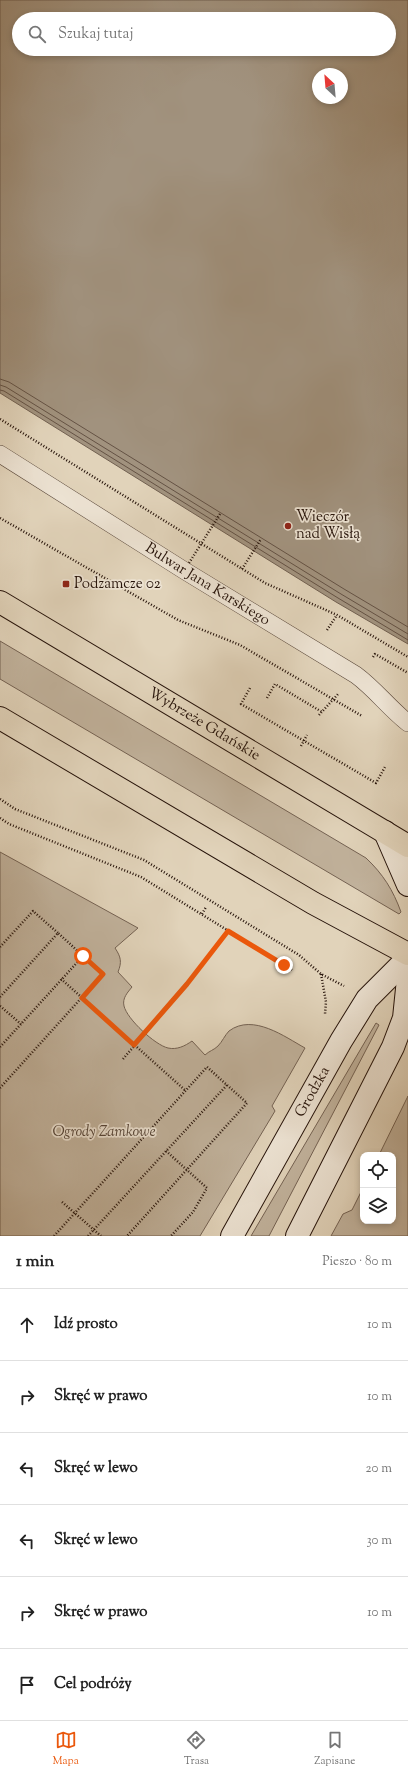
<!DOCTYPE html>
<html lang="pl">
<head>
<meta charset="utf-8">
<style>
  :root { --surface:#fff; --page:#f2f2f2; --text:#222; --muted:#767676; --line:#e0e0e0; --accent:#ea580c }
  body { margin:0; font-family:"Sorts Mill Goudy",serif; background:var(--page); color:var(--text) }
  .controls { position:absolute; right:12px; bottom:12px; display:grid; overflow:hidden; border-radius:8px; box-shadow:0 2px 6px #0003 }
  .controls button { width:36px; height:36px; display:grid; place-items:center; padding:0; border:0; border-bottom:1px solid var(--line); background:var(--surface); color:var(--text); font:20px sans-serif }
  .compass { position:absolute; left:312px; top:68px; width:36px; height:36px; border-radius:50%; background:var(--surface); box-shadow:0 2px 6px #0003; rotate:334deg }
  .stop { position:absolute; width:12px; height:12px; margin:-9px; border:3px solid #ea580c; border-radius:50%; background:#fff }
  .stop.end { background:#ea580c; border-color:#fff; box-shadow:0 1px 4px #0008 }
  .list { margin:0; padding:0; list-style:none }
  h2 { display:flex; justify-content:space-between; align-items:center; height:52px; margin:0; padding:0 16px; font-size:17px }
  h2 small { font-size:13px; font-weight:400; color:var(--muted) }
  .list li { display:grid; grid-template-columns:26px 1fr auto; gap:12px; align-items:center; box-sizing:border-box; height:72px; padding:0 16px; border-top:1px solid var(--line) }
  .list b { display:block; font-size:15px; white-space:nowrap }
  .list em { font-size:13px; font-style:normal; color:var(--muted) }
  .icon { flex:none; width:22px; height:22px; fill:none; stroke:currentColor; stroke-width:2; stroke-linecap:round; stroke-linejoin:round }
  .map { position:relative; flex:none; width:408px; height:1236px; overflow:hidden }
  .search { position:absolute; background:var(--surface); box-shadow:0 2px 6px #0003; left:12px; right:12px; top:12px; height:44px; display:flex; align-items:center; gap:10px; box-sizing:border-box; padding:0 14px; border-radius:22px; color:var(--muted); font-size:15px }
  .sheet { height:484px; background:var(--surface) }
  nav { display:flex; justify-content:space-around; align-items:center; box-sizing:border-box; height:56px; border-top:1px solid var(--line); background:var(--surface); font-size:11px; color:var(--muted) }
  nav a { display:grid; justify-items:center; gap:2px }
  nav .on { color:var(--accent) }
  .map>svg:first-child { display:block }
  .green { fill:#c1b29c; stroke:#746253 }
  .water { fill:#a1927e; stroke:#705f50; fill-rule:evenodd }
  .lines { fill:none; stroke-linecap:round; stroke-linejoin:round }
  .shore { stroke:#645244; stroke-width:1 }
  .pedestrian-casing { stroke:#554336; stroke-width:18 }
  .secondary-casing { stroke:#26130a; stroke-width:24 }
  .primary-casing { stroke:#26130a; stroke-width:24 }
  .path { stroke:#26130a; stroke-width:2.5; stroke-dasharray:1 2; stroke-linecap:butt }
  .pedestrian { stroke:#ece2d2; stroke-width:17 }
  .secondary { stroke:#ece2d2; stroke-width:22 }
  .primary { stroke:#e1d3ba; stroke-width:22 }
  .path-bridge { stroke:#26130a; stroke-width:2.5; stroke-dasharray:1 2; stroke-linecap:butt }
  .route { stroke:#ea580c; stroke-width:5 }
  .poi-dot { fill:#8f2418; stroke:#ece2d2; stroke-width:1.5 }
  .labels { text-anchor:middle; dominant-baseline:central; stroke-width:3.5; stroke-linejoin:round; paint-order:stroke }
  .poi-label { font-size:15px; fill:#26130a; stroke:#ece2d2; text-anchor:start }
  .street-label { font-size:15px; fill:#26130a; stroke:#ece2d2 }
  .park-label { font-size:15px; font-style:italic; fill:#544336; stroke:#ece2d2 }
</style>
</head>
<body>
<div class="map">
<svg width="408" height="1236" viewBox="0 0 408 1236">
  <rect width="100%" height="100%" fill="#e1d3ba"/>
  <filter id="stains"><feTurbulence type="fractalNoise" baseFrequency=".005" numOctaves="4"/><feColorMatrix values="0 0 0 0 .2 0 0 0 0 .09 0 0 0 0 .02 0 0 0 .5 -.17"/></filter>
  <radialGradient id="worn" r=".72"><stop offset=".6" stop-color="#630" stop-opacity="0"/><stop offset="1" stop-color="#630" stop-opacity=".3"/></radialGradient>
  <!-- green -->
  <path class="green" d="M0,641L366,858C383,874 393,890 401,912L399,914L0,679Z
    M0,852L138,928L115,948C121,957 122,962 118,972L132,987C128,992 122,998 124,1006C127,1019 155,1045 168,1048C177,1050 185,1046 192,1041L205,1055C209,1051 214,1050 218,1046C222,1042 225,1035 229,1031C253,1013 285,1037 305,1048L272,1106L275,1111L200,1236H0Z
    M376,1023L379,1025L269,1236H251Z
    M408,1096V1236H331L343,1214L352,1210L363,1188V1221H393V1155H379Z"/>
  <!-- water -->
  <path class="water" d="M0,0H408V644L336,602L0,393ZM19,19H389V49H19ZM318,74H342V98H318Z"/>
  <g class="lines">
    <!-- shore -->
    <path class="shore" d="M0,379L9,382L344,589L408,627
      M0,385L6,387L341,594L408,634
      M0,390L4,391L338,598L408,640"/>
    <!-- pedestrian casing -->
    <g class="pedestrian-casing">
      <g id="pedestrian">
        <path id="s1" d="M0,454L185,571L356,675C375,689 389,708 408,723"/>
      </g>
    </g>
    <!-- secondary casing -->
    <g class="secondary-casing">
      <g id="secondary">
        <path d="M385,832L408,885"/>
        <path id="s2" d="M232,1236L341,1041L367,999L408,958"/>
        <path d="M297,1236L393,1047L404,1018L408,979"/>
      </g>
    </g>
    <!-- primary casing -->
    <g class="primary-casing">
      <g id="primary">
        <path id="s3" d="M0,602L408,846"/>
        <path d="M0,718L313,903L408,954"/>
      </g>
    </g>
    <!-- path -->
    <path class="path" d="M0,419L265,583L337,615L408,657
      M0,518L178,620L240,645L362,716
      M242,569L261,539
      M327,630L337,615
      M373,657L375,654L408,673
      M250,688L241,704L376,783L385,767
      M267,698L275,684L322,712
      M319,715L339,693
      M301,746L307,735
      M0,799L15,809L144,860L299,955L321,974L344,986
      M0,818L9,824L141,877L292,970
      M202,914L206,907
      M0,947L33,911L58,933
      M321,974L326,1002L325,1014
      M61,979L186,1091
      M0,997L58,933L103,974L0,1088
      M0,1006L21,1024
      M0,1047L83,956
      M123,1059L187,984L228,931
      M166,1151L207,1188L193,1212L171,1236
      M62,1202L101,1236
      M54,1236L207,1067L247,1103L127,1236
      M88,1236L227,1085"/>
    <!-- pedestrian -->
    <use href="#pedestrian" class="pedestrian"/>
    <!-- secondary -->
    <use href="#secondary" class="secondary"/>
    <!-- primary -->
    <use href="#primary" class="primary"/>
    <!-- path-bridge -->
    <path class="path-bridge" d="M189,563L220,514"/>
  </g>
  <g class="lines">
    <!-- route -->
    <path class="route" d="M83,956L103,974L82,998L134,1045L187,984L228,931L284,965"/>
  </g>
  <!-- markers -->
  <g class="poi-dot">
    <circle cx="288" cy="526" r="4"/>
    <rect x="62" y="580" width="8" height="8" rx="2"/>
  </g>
  <g class="labels">
    <!-- poi labels -->
    <g class="poi-label">
      <text x="296" y="517">Wieczór<tspan x="296" dy="17">nad Wisłą</tspan></text>
      <text x="74" y="584">Podzamcze 02</text>
    </g>
    <!-- street labels -->
    <g class="street-label">
      <text stroke="none"><textPath href="#s1" startOffset="245">Bulwar Jana Karskiego</textPath></text>
      <text stroke="none"><textPath href="#s3" startOffset="238">Wybrzeże Gdańskie</textPath></text>
      <text stroke="none"><textPath href="#s2" startOffset="165">Grodzka</textPath></text>
    </g>
    <!-- park labels -->
    <g class="park-label">
      <text x="104" y="1132">Ogrody Zamkowe</text>
    </g>
  </g>
  <rect width="100%" height="100%" filter="url(#stains)"/>
  <rect width="100%" height="100%" fill="url(#worn)"/>
</svg>
<div class="controls">
<button><svg class="icon" aria-label="locate" viewBox="0 0 24 24"><circle cx="12" cy="12" r="6"/><path d="M12 2v4M12 18v4M2 12h4M18 12h4"/></svg></button>
<button><svg class="icon" aria-label="layers" viewBox="0 0 24 24"><path d="M12 4l9 5-9 5-9-5zM3 14l9 5 9-5"/></svg></button>
</div>
<svg class="compass" viewBox="-18 -18 36 36"><path d="M0-13l5 13h-10z" fill="#e53935"/><path d="M0 13l5-13h-10z" fill="#767676"/></svg>
<div class="stop" style="left:83px;top:956px"></div>
<div class="stop end" style="left:284px;top:965px"></div>
<div class="search"><svg class="icon" aria-label="search" viewBox="0 0 24 24"><circle cx="10" cy="10" r="6"/><path d="M15 15l6 6"/></svg>Szukaj tutaj</div>
</div>
<section class="sheet">
<h2>1 min<small>Pieszo · 80 m</small></h2>
<ul class="list">
<li><svg class="icon" aria-label="ahead" viewBox="0 0 24 24"><path d="M12 20V5M6 11l6-6 6 6"/></svg><div><b>Idź prosto</b></div><em>10 m</em></li>
<li><svg class="icon" aria-label="right" viewBox="0 0 24 24"><path d="M7 20v-9h11M14 6l5 5-5 5"/></svg><div><b>Skręć w prawo</b></div><em>10 m</em></li>
<li><svg class="icon" aria-label="left" viewBox="0 0 24 24"><path d="M17 20v-9H6M10 6l-5 5 5 5"/></svg><div><b>Skręć w lewo</b></div><em>20 m</em></li>
<li><svg class="icon" aria-label="left" viewBox="0 0 24 24"><path d="M17 20v-9H6M10 6l-5 5 5 5"/></svg><div><b>Skręć w lewo</b></div><em>30 m</em></li>
<li><svg class="icon" aria-label="right" viewBox="0 0 24 24"><path d="M7 20v-9h11M14 6l5 5-5 5"/></svg><div><b>Skręć w prawo</b></div><em>10 m</em></li>
<li><svg class="icon" aria-label="arrive" viewBox="0 0 24 24"><path d="M6 21V4h12l-3 4 3 4H6"/></svg><div><b>Cel podróży</b></div></li>
</ul>
</section>
<nav>
<a class="on"><svg class="icon" aria-label="map" viewBox="0 0 24 24"><path d="M3 6l6-2 6 2 6-2v14l-6 2-6-2-6 2zM9 4v14M15 6v14"/></svg>Mapa</a>
<a><svg class="icon" aria-label="directions" viewBox="0 0 24 24"><path d="M12 3l9 9-9 9-9-9zM9 14v-3h6M13 9l2 2-2 2"/></svg>Trasa</a>
<a><svg class="icon" aria-label="saved" viewBox="0 0 24 24"><path d="M7 4h10v16l-5-4-5 4z"/></svg>Zapisane</a>
</nav>
</body>
</html>
